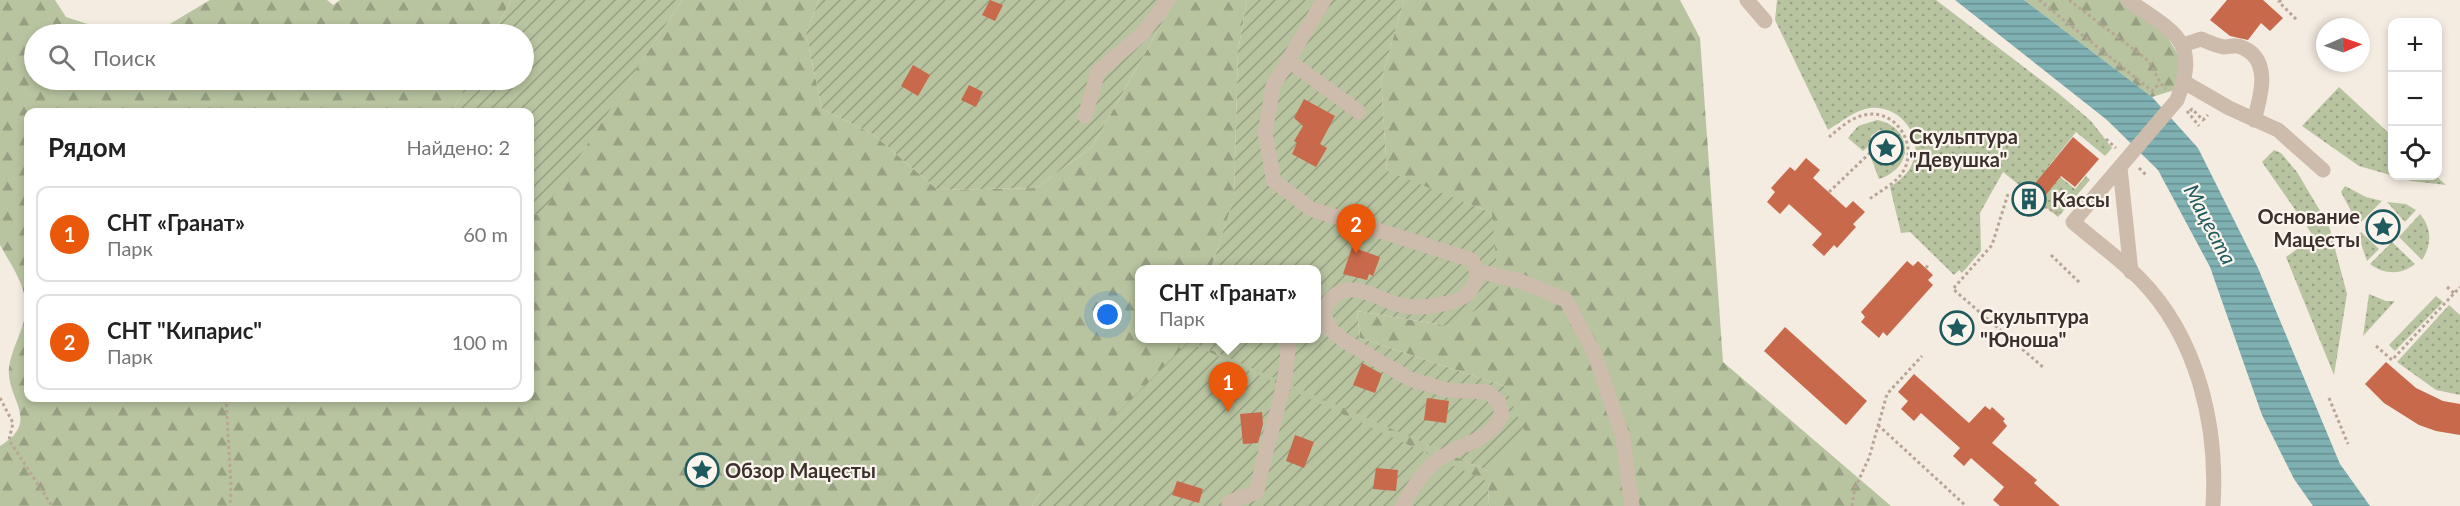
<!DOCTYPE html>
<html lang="ru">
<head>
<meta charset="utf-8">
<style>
  :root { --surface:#fff; --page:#f6f6f6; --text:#222; --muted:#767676; --line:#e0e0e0; --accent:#ea580c }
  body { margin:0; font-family:Lato,sans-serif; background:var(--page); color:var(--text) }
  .controls { position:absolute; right:18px; top:18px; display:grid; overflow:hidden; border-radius:12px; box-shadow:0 3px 9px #0003 }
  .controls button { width:54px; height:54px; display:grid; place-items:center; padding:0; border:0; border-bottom:2px solid var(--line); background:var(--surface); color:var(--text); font:30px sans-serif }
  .compass { position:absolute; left:2316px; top:18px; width:54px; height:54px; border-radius:50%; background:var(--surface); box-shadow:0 3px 9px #0003; rotate:88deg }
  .you { position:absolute; left:1108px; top:315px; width:21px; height:21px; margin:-15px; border:4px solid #fff; border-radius:50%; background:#1a73e8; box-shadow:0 0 0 9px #1a73e833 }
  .badge { display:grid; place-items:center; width:39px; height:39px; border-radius:50%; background:var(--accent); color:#fff; font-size:20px; font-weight:700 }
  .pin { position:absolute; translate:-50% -50px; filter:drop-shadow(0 2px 3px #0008) }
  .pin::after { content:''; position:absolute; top:32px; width:21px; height:18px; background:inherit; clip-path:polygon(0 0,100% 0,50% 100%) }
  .popup { position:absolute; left:1135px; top:265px; width:186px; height:78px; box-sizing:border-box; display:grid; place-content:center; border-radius:12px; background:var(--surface); filter:drop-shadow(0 2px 4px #0005); font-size:20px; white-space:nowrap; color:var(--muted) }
  .popup b { font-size:22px; color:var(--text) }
  .popup::after { content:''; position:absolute; left:50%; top:100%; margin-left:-12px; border:12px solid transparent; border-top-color:var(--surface) }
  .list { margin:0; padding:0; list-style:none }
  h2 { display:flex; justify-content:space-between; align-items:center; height:78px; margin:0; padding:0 24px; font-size:26px }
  h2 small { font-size:20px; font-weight:400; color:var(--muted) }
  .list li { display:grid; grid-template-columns:39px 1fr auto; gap:18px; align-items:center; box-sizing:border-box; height:96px; margin:0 12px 12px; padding:0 12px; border:2px solid var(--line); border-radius:12px }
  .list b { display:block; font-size:22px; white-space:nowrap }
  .list p { margin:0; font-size:20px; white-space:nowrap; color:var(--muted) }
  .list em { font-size:20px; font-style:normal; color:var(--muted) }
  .icon { flex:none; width:33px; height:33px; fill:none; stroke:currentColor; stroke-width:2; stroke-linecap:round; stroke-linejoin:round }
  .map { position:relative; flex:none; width:2460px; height:506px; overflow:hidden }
  .search { position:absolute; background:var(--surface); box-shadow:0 3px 9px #0003; left:24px; top:24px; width:510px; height:66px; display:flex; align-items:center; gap:15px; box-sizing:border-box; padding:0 21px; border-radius:33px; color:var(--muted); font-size:22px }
  .panel { position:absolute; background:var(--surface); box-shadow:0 3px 9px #0003; left:24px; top:108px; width:510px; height:294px; border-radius:12px }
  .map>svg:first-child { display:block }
  .grass { fill:url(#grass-dots) }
  .forest { fill:url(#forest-firs) }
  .garden { fill:url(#garden-furrows) }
  .water { fill:url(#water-rules) }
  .building { fill:#c8694b }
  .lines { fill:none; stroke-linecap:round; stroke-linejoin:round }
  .path { stroke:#b9a596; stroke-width:3; stroke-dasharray:3 3; stroke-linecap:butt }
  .minor { stroke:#cdbbac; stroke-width:15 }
  .labels { text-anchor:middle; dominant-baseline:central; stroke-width:4.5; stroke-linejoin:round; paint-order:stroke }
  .poi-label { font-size:20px; font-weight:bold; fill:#3b302b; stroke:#fbf5ee; text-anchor:start }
  .water-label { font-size:21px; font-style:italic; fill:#1f5a5e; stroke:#fbf5ee }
</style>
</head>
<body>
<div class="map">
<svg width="2460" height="506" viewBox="0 0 2460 506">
  <defs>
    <pattern id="grass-dots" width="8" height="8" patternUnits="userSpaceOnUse" patternTransform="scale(1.5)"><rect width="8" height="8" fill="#b8c4a0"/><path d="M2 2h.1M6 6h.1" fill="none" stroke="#97a083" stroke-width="1.8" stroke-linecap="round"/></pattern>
    <pattern id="forest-firs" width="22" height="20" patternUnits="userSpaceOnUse" patternTransform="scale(1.5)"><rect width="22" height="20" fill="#b8c4a0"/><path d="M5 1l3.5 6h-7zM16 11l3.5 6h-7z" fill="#97a083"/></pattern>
    <pattern id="garden-furrows" width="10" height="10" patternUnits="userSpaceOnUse" patternTransform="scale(1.5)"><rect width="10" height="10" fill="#b8c4a0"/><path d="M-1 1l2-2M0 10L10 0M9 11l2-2" fill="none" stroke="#97a083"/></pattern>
    <pattern id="water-rules" width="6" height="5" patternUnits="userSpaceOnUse" patternTransform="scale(1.5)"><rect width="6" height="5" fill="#7fb0b2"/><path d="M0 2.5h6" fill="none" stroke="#699091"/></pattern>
  </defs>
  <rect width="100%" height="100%" fill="#f4ebe1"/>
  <!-- grass -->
  <path class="grass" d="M1777,0H1936L2058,93L2091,121L2112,148L2105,156L2076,132L2048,167L2075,189L2086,176L2090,180L2058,217L2003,172L1980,213L1981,251L1962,273L1959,270L1954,275L1910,232L1901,233L1890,187C1899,181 1908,174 1912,164C1925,136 1899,104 1870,108C1855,110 1841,122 1828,130L1775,20Z
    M2339,87L2392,136V176H2436L2446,185L2411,181L2359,166L2302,126Z
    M1877,120C1913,127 1915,168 1879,179L1871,158L1877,153L1886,156L1895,149L1892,135L1879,130L1871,136V144L1863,151L1848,138L1858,126Z
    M2274,150L2281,153L2297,172L2329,226L2347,294L2334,375L2286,257L2314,237L2262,162Z
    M2345,186L2366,197L2382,201L2356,227L2352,224L2351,211L2341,192Z
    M2387,202L2406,204L2416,210L2405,222Z
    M2384,209L2401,225L2382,244L2365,227Z
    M2420,214C2432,228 2432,245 2422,260L2399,237Z
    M2361,232L2379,249L2367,261L2358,235Z
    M2392,242L2415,264C2402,275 2384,275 2370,264Z
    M2369,294L2386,301H2395L2363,336Z
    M2436,296L2443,302L2395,351L2389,345Z
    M2449,305L2460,315V395L2436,390L2397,362Z"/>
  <!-- forest -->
  <path class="forest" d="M0,0H55L66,17L118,34H34V80H469L452,112H28V398H530V215L541,214L682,0H819L806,34L822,109L873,134L938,190L1036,188L1092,147L1175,0H1247L1238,51L1234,199L1211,269L1140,270V338L1189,339L1488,471L1504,386L1360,338L1357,311L1450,326L1492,213L1387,172L1381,80L1404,0H1680L1700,38L1723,362L1891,506H1489L1488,482L1041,491L1032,506H0V446C42,420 6,400 9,368C11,348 25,329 26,309C27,287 10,263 0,245Z
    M210,0H327L333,5L340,0H511L493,34H153Z
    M2024,0H2121L2165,33L2180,58L2178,89L2152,97Z"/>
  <!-- garden -->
  <path class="garden" d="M511,0H682L541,215H530V112H452L469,80H524V34H493Z
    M819,0H1175L1092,147L1036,188L938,190L873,134L822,109L806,34Z
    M1247,0H1404L1381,80L1387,171L1492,213L1499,295L1450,326L1357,311L1360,338L1504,386L1526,434L1488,471L1188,340L1316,338V270L1211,269L1234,198L1238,51Z
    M1188,342L1488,482L1489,506H1032L1041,491Z"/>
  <!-- water -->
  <path class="water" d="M1955,0H2024L2152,97L2198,148L2258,268L2340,464L2370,506H2313L2294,479L2262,415L2210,267L2158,170L2107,120Z"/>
  <!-- building -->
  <path class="building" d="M990,0L1003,5L995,21L982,15Z
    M2227,0H2263L2283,18L2270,31L2261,23L2248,40L2230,36L2210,20Z
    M913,65L930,75L918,96L901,86Z
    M969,85L983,92L976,107L961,100Z
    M1304,99L1335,116L1320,144L1327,148L1316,167L1292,154L1297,143L1294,141L1303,126L1294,118Z
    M2073,137L2099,159L2075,187L2061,176L2029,216L2013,203L2029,183L2033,186Z
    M1806,158L1820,170L1813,178L1846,208L1853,201L1865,212L1853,224L1856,227L1837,248L1834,245L1824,256L1812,245L1822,234L1789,204L1780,214L1767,202L1775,192L1771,188L1790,167L1795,171Z
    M1352,247L1380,257L1373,276L1369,274L1367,280L1343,274Z
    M1907,261L1913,266L1918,261L1933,275L1928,280L1933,285L1887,336L1883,332L1879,338L1861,322L1865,317L1861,312Z
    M1785,327L1867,401L1846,425L1764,351Z
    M2386,362L2416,388L2443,401L2460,404V435L2436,431L2419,425L2384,403L2365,384Z
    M1362,363L1382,374L1375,393L1353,385Z
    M1914,374L1969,423L1985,406L1990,410L1992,407L2005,419L2003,421L2007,426L1992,443L2037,480L2034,483L2060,506H2000L1993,500L2004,487L1971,458L1964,466L1953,456L1960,448L1921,413L1914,421L1901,409L1908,401L1898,392Z
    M1427,398L1449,401L1446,423L1424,420Z
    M1262,412L1263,424L1258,443L1243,444L1240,414Z
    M1295,435L1314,442L1304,468L1286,461Z
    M1376,468L1398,470L1396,491L1373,489Z
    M1177,481L1203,489L1199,503L1172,495Z"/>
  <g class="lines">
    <!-- path -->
    <path class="path" d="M2039,0L2152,91L2159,84
      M2069,0L2145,58C2156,69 2157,82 2166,89
      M2281,0L2279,2L2297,20
      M210,107V112
      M2187,111L2199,126
      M2190,111L2192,109L2203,120L2208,115
      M1829,137C1839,129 1850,118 1864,115C1895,108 1918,143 1904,170C1897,183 1880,191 1868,200
      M2106,139L2116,148
      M2139,168L2146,175
      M1829,192L1875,148
      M2008,194L1992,245L1953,289L2044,368
      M2039,204L2059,214
      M2051,255L2081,284
      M1926,268L1928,265
      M2447,287L2454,293
      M2376,346L2392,360L2460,287
      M0,398L13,423L9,440L52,506
      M226,398L231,486L230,506
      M2329,398L2348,444
      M1878,425L1966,506
      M1852,506L1855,488L1869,458L1887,394L1922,356"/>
    <!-- minor -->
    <path class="minor" d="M1324,0L1273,86L1265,133L1274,181L1311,209L1472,260C1478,272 1478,279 1471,290C1461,305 1416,310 1400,305C1382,301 1361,285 1342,291C1332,295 1327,303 1323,311L1329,328L1346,342L1410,379L1447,390L1488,392L1499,402L1502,415C1488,441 1471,440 1447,454C1425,466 1415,485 1402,506
      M1747,0L1765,21
      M2128,0C2173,32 2201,40 2177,100L2073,222C2095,241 2120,259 2140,279C2198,338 2218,426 2213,506
      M2183,45L2201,39C2208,42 2216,46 2224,47C2228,47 2234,45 2238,46C2273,56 2261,96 2254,120
      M1289,61L1359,112
      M2184,82L2229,108L2278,130L2323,170
      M1085,116L1098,72L1143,33L1168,0
      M2120,168L2131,272
      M1477,271L1520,281L1566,300L1594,352L1623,438L1632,506
      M1229,502L1257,492C1265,439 1289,392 1288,338"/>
  </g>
  <!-- icons -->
  <defs>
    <g id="sight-ring" transform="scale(1.725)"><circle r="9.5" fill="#fbf5ee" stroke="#1f5a5e" stroke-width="1.5"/><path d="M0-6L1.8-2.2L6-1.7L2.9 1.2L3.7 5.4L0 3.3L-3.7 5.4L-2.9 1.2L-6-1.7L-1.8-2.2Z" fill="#1f5a5e"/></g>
    <g id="building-ring" transform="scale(1.725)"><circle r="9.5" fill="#fbf5ee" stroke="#1f5a5e" stroke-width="1.5"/><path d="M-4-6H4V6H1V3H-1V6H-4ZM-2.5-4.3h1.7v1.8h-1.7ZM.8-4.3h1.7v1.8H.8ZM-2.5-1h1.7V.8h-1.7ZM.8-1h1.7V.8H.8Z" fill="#1f5a5e"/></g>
  </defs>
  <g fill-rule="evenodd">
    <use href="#sight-ring" x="1886" y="148"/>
    <use href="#building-ring" x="2029" y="199"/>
    <use href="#sight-ring" x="2383" y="227"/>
    <use href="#sight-ring" x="1957" y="328"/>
    <use href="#sight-ring" x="702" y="470"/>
  </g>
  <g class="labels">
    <!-- poi labels -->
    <g class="poi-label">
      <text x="1909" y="136">Скульптура<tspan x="1909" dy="23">"Девушка"</tspan></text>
      <text x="2052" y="199">Кассы</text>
      <text x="2360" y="216" text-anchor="end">Основание<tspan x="2360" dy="23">Мацесты</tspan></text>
      <text x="1980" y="316">Скульптура<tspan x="1980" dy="23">"Юноша"</tspan></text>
      <text x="725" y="470">Обзор Мацесты</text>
    </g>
    <!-- water labels -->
    <g class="water-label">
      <text transform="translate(2211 224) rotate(62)">Мацеста</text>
    </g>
  </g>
</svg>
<div class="controls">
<button>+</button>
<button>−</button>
<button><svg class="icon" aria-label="locate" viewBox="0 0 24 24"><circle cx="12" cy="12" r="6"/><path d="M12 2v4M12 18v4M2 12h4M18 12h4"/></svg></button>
</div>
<svg class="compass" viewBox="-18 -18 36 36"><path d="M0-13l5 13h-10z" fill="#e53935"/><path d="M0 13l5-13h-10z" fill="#767676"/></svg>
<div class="you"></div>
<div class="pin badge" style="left:1228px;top:412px">1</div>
<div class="popup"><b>СНТ «Гранат»</b>Парк</div>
<div class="pin badge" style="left:1356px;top:254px">2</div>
<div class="search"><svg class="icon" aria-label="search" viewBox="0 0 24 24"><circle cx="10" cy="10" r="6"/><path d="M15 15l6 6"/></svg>Поиск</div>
<section class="panel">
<h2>Рядом<small>Найдено: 2</small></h2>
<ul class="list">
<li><span class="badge">1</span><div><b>СНТ «Гранат»</b><p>Парк</p></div><em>60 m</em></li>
<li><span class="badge">2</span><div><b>СНТ &quot;Кипарис&quot;</b><p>Парк</p></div><em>100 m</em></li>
</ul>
</section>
</div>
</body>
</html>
